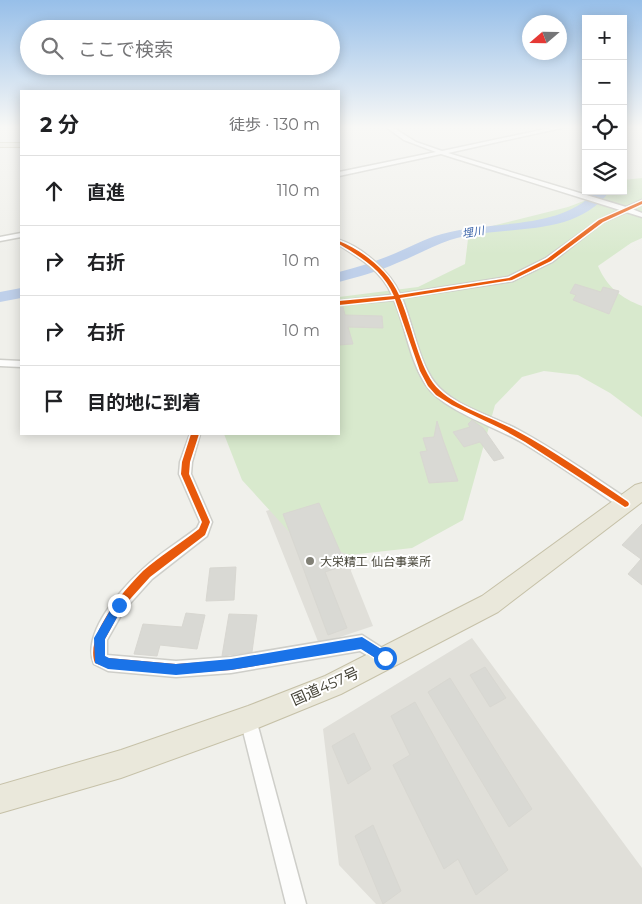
<!DOCTYPE html>
<html lang="ja">
<head>
<meta charset="utf-8">
<style>
  :root { --surface:#fff; --page:#f6f6f6; --text:#202124; --muted:#757577; --line:#e0e0e0 }
  body { margin:0; font-family:Montserrat,"Noto Sans JP",sans-serif; background:var(--page); color:var(--text) }
  .controls { position:absolute; right:15px; top:15px; display:grid; overflow:hidden; border-radius:0px; box-shadow:0 2px 12px #0003 }
  .controls button { width:45px; height:45px; display:grid; place-items:center; padding:0; border:0; border-bottom:1px solid var(--line); background:var(--surface); color:var(--text); font:25px sans-serif }
  .compass { position:absolute; left:522px; top:15px; width:45px; height:45px; border-radius:50%; background:var(--surface); box-shadow:0 2px 12px #0003; rotate:250deg }
  .stop { position:absolute; width:15px; height:15px; margin:-11px; border:4px solid #1a73e8; border-radius:50%; background:#fff }
  .stop.end { background:#1a73e8; border-color:#fff; box-shadow:0 1px 5px #0008 }
  .list { margin:0; padding:0; list-style:none }
  h2 { display:flex; justify-content:space-between; align-items:center; height:65px; margin:0; padding:0 20px; font-size:21px }
  h2 small { font-size:16px; font-weight:400; color:var(--muted) }
  .list li { display:grid; grid-template-columns:32px 1fr auto; gap:15px; align-items:center; box-sizing:border-box; height:70px; padding:0 20px; border-top:1px solid var(--line) }
  .list b { display:block; font-size:19px; white-space:nowrap }
  .list em { font-size:16px; font-style:normal; color:var(--muted) }
  .icon { flex:none; width:28px; height:28px; fill:none; stroke:currentColor; stroke-width:2; stroke-linecap:round; stroke-linejoin:round }
  .map { position:relative; flex:none; width:642px; height:904px; overflow:hidden }
  .search { position:absolute; background:var(--surface); box-shadow:0 2px 12px #0003; left:20px; top:20px; width:320px; height:55px; display:flex; align-items:center; gap:12px; box-sizing:border-box; padding:0 18px; border-radius:28px; color:var(--muted); font-size:19px }
  .panel { position:absolute; background:var(--surface); box-shadow:0 2px 12px #0003; left:20px; top:90px; width:320px; height:345px; border-radius:0px }
  .map>svg:first-child { display:block }
  .industrial { fill:#e0dfd9 }
  .green { fill:#d8e9cd }
  .lines { fill:none; stroke-linecap:round; stroke-linejoin:round }
  .river { fill:#bfd0ea; fill-rule:evenodd }
  .building { fill:#d9d9d4; stroke:#d8d7d1 }
  .minor-casing { stroke:#cecec9; stroke-width:3 }
  .highway-casing { stroke:#c6c1a8; stroke-width:2 }
  .minor { fill:#fdfdfc; fill-rule:evenodd }
  .highway { fill:#eae8db; fill-rule:evenodd }
  .cycleway-casing { stroke:#fff; stroke-width:3 }
  .cycleway { fill:#e8590c; fill-rule:evenodd }
  .route { fill:#1a73e8 }
  .poi-dot { fill:#818076; stroke:#fff; stroke-width:2 }
  .labels { text-anchor:middle; dominant-baseline:central; stroke-width:4; stroke-linejoin:round; paint-order:stroke }
  .far-water-label { font-size:11px; font-style:italic; fill:#3a63a8; stroke:#fff }
  .poi-label { font-size:12px; fill:#454337; stroke:#fff; text-anchor:start }
  .near-street-label { font-size:15px; fill:#454337; stroke:#fff }
</style>
</head>
<body>
<div class="map">
<svg width="642" height="904" viewBox="0 0 642 904">
  <rect width="100%" height="100%" fill="#f0f0eb"/>
  <!-- industrial -->
  <path class="industrial" d="M322,494L353,558L351,571L373,626L319,644L266,511Z
    M472,638L642,868V904H376L339,865L323,729Z"/>
  <!-- green -->
  <path class="green" d="M642,178V238L631,243L598,266C607,287 621,298 642,306V417L610,393L578,375L544,371L522,377L495,405L463,520L412,548L350,555L293,536L242,480L224,434H339V297L418,287L465,264L468,239L492,226L568,207L610,191H623V180Z"/>
  <g class="lines">
    <!-- river -->
    <path class="river" d="M597,191H610C572,241 502,223 450,240C432,246 415,256 397,263C379,271 358,277 339,282V272C355,268 371,263 386,257C405,250 423,239 442,234C494,219 556,232 597,191Z
      M21,288V298L0,302V292Z"/>
  </g>
  <!-- building -->
  <path class="building" d="M575,284L601,292L603,287L619,291L609,314L573,300L576,295L570,293Z
    M339,307H343L345,315L382,316L383,328L348,327L353,344L339,345Z
    M472,420L483,428L504,458L494,461L480,442L464,447L453,432L470,427L468,424Z
    M437,421L443,440L458,481L429,483L420,452L427,451L423,438L434,437Z
    M319,503L346,565L325,572L347,628L328,635L283,514Z
    M642,524V585L628,574L641,559L622,545Z
    M236,567L234,600L206,601L210,568Z
    M186,613L205,615L197,649L160,645L157,656L134,654L143,624L182,627Z
    M229,614L257,615L252,652L222,656Z
    M485,667L506,698L490,707L470,675Z
    M450,678L532,809L509,827L428,692Z
    M415,702L508,870L476,895L458,859L444,869L393,765L410,755L391,716Z
    M354,733L371,769L348,784L332,746Z
    M373,825L401,891L383,904L355,836Z"/>
  <g class="lines">
    <!-- minor casing -->
    <g class="minor-casing">
      <path id="minor" d="M386,127H392L416,142L442,151L555,127H566L448,153L626,207L642,200V204L632,209L642,213V217L626,212L603,222L552,262L513,281L402,298C413,324 418,361 435,383C453,406 492,416 517,429C556,450 593,476 629,500L631,504L629,508L625,509L621,508C588,485 556,463 523,443C496,427 442,410 426,385C409,359 406,327 394,300L339,305V301L392,295C382,271 360,258 339,245V240C362,247 390,272 400,294L508,277L546,258L599,220L620,210L441,154L339,176V172L436,152L404,140Z
        M21,233V237L0,241V237Z
        M0,360L21,361V367L0,366Z
        M190,434H200L192,462L191,474L212,522L207,536L152,579L124,610L107,640V655L176,661L231,657L362,635L390,653L393,658L390,663L385,666L360,651L231,673L176,677L108,671L94,664C81,634 121,589 142,570C158,554 179,542 197,528L200,522L179,474L180,462Z
        M248,711L254,713L256,719L306,904H286L240,719L242,713Z"/>
    </g>
    <!-- highway casing -->
    <g class="highway-casing">
      <path id="highway" d="M0,143H21V147H0Z
        M642,483V502L498,612L341,694L248,732L121,778L0,813V785L121,750L248,706L325,676L482,596L635,485Z"/>
    </g>
    <!-- minor -->
    <use href="#minor" class="minor"/>
    <!-- highway -->
    <use href="#highway" class="highway"/>
    <!-- cycleway casing -->
    <g class="cycleway-casing">
      <path id="cycleway" d="M642,201V204L603,222L551,261L512,280L400,298C411,323 418,362 433,383C449,405 491,417 515,430C554,451 591,477 628,502L629,504L628,506L625,507L525,442L502,429L452,405L436,395L428,386L420,371L395,299L339,305V301L394,296C383,270 361,257 339,244V241C362,250 389,271 399,295L509,278L547,259L599,220Z
        M191,434H199L190,462L189,474L210,522L205,535L150,577L122,608L105,639L104,656L108,658L176,664L231,660L362,638L389,654L390,658L389,662L385,663L381,662L361,648L231,670L176,674L108,668L95,663C84,636 125,589 143,571C159,557 181,543 199,529L202,522L181,474L182,462Z"/>
    </g>
    <!-- cycleway -->
    <use href="#cycleway" class="cycleway"/>
  </g>
  <!-- sky -->
  <linearGradient id="sky" x2="0" y2="1"><stop stop-color="#97bfe9"/><stop offset="0.5" stop-color="#f8f8f6"/><stop offset="1" stop-color="#f8f8f6" stop-opacity="0"/></linearGradient>
  <rect width="642" height="254" fill="url(#sky)"/>
  <!-- route -->
  <path class="route" d="M119,600L123,602L124,605L105,639V656L109,658L176,664L231,659L362,637L389,654L391,658L389,662L385,664L361,649L231,670L176,675L108,669L95,663L94,638L115,602Z"/>
  <!-- markers -->
  <circle class="poi-dot" cx="310" cy="561" r="5"/>
  <g class="labels">
    <!-- far-water labels -->
    <g class="far-water-label">
      <text transform="translate(473 232) rotate(-10)">埋川</text>
    </g>
    <!-- poi labels -->
    <g class="poi-label">
      <text x="320" y="561">大栄精工 仙台事業所</text>
    </g>
    <!-- near-street labels -->
    <g class="near-street-label">
      <text transform="translate(325 686) rotate(-24)">国道457号</text>
    </g>
  </g>
</svg>
<div class="controls">
<button>+</button>
<button>−</button>
<button><svg class="icon" aria-label="locate" viewBox="0 0 24 24"><circle cx="12" cy="12" r="6"/><path d="M12 2v4M12 18v4M2 12h4M18 12h4"/></svg></button>
<button><svg class="icon" aria-label="layers" viewBox="0 0 24 24"><path d="M12 4l9 5-9 5-9-5zM3 14l9 5 9-5"/></svg></button>
</div>
<svg class="compass" viewBox="-18 -18 36 36"><path d="M0-13l5 13h-10z" fill="#e53935"/><path d="M0 13l5-13h-10z" fill="#757577"/></svg>
<div class="stop" style="left:385px;top:658px"></div>
<div class="stop end" style="left:119px;top:605px"></div>
<div class="search"><svg class="icon" aria-label="search" viewBox="0 0 24 24"><circle cx="10" cy="10" r="6"/><path d="M15 15l6 6"/></svg>ここで検索</div>
<section class="panel">
<h2>2 分<small>徒歩 · 130 m</small></h2>
<ul class="list">
<li><svg class="icon" aria-label="ahead" viewBox="0 0 24 24"><path d="M12 20V5M6 11l6-6 6 6"/></svg><div><b>直進</b></div><em>110 m</em></li>
<li><svg class="icon" aria-label="right" viewBox="0 0 24 24"><path d="M7 20v-9h11M14 6l5 5-5 5"/></svg><div><b>右折</b></div><em>10 m</em></li>
<li><svg class="icon" aria-label="right" viewBox="0 0 24 24"><path d="M7 20v-9h11M14 6l5 5-5 5"/></svg><div><b>右折</b></div><em>10 m</em></li>
<li><svg class="icon" aria-label="arrive" viewBox="0 0 24 24"><path d="M6 21V4h12l-3 4 3 4H6"/></svg><div><b>目的地に到着</b></div></li>
</ul>
</section>
</div>
</body>
</html>
